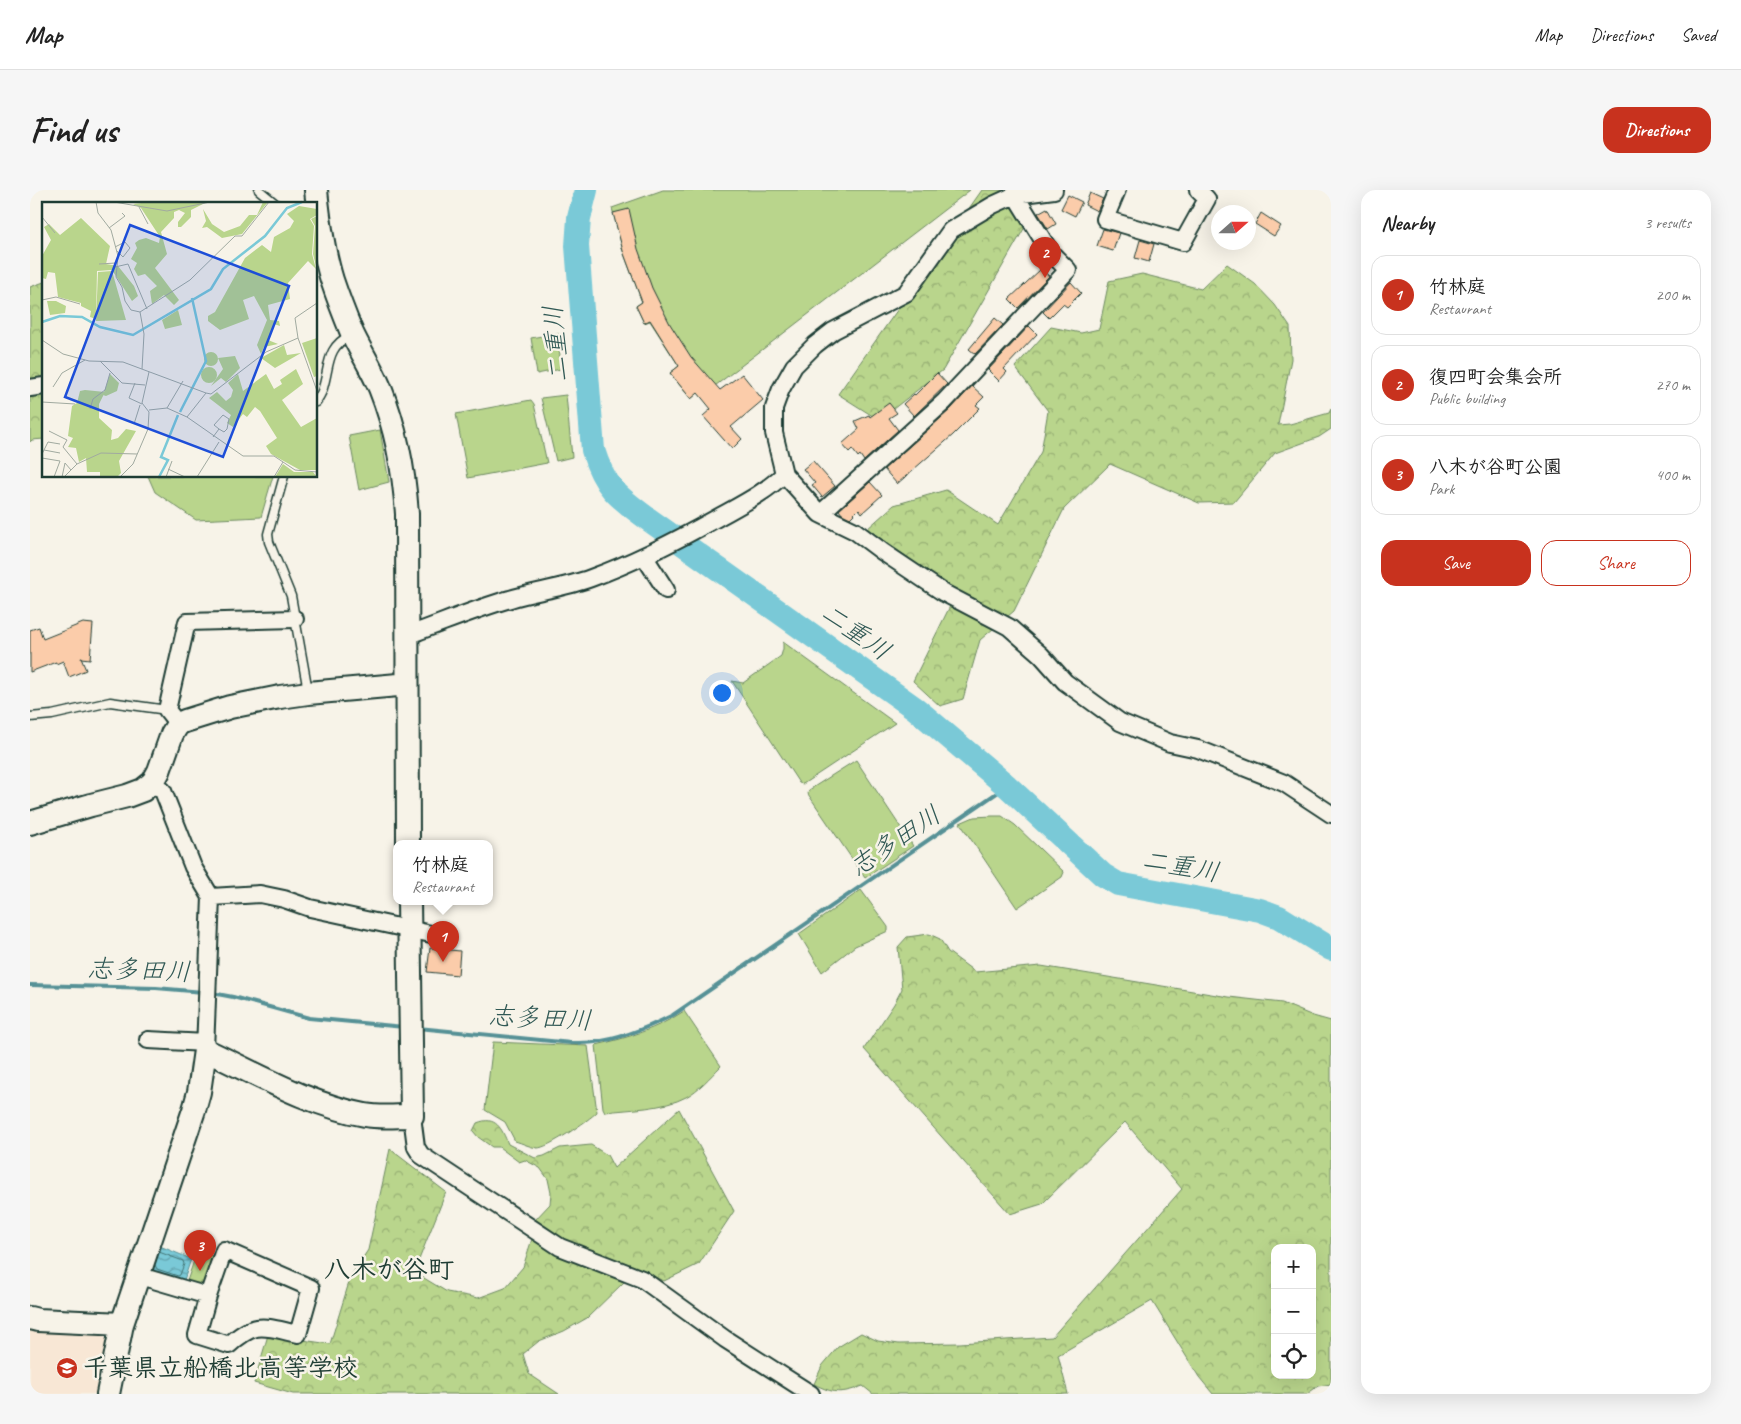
<!DOCTYPE html>
<html lang="en">
<head>
<meta charset="utf-8">
<style>
  :root { --surface:#fff; --page:#f6f6f6; --text:#222; --muted:#767676; --line:#e0e0e0; --accent:#c8321e }
  body { margin:0; font-family:Caveat,"Klee One",sans-serif; background:var(--page); color:var(--text) }
  .controls { position:absolute; right:15px; bottom:15px; display:grid; overflow:hidden; border-radius:10px; box-shadow:0 5px 20px #0002 }
  .controls button { width:45px; height:45px; display:grid; place-items:center; padding:0; border:0; border-bottom:1px solid var(--line); background:var(--surface); color:var(--text); font:25px sans-serif }
  .compass { position:absolute; left:1181px; top:15px; width:45px; height:45px; border-radius:50%; background:var(--surface); box-shadow:0 5px 20px #0002; rotate:69deg }
  .you { position:absolute; left:691px; top:502px; width:18px; height:18px; margin:-12px; border:4px solid #fff; border-radius:50%; background:#1a73e8; box-shadow:0 0 0 8px #1a73e833 }
  .badge { display:grid; place-items:center; width:32px; height:32px; border-radius:50%; background:var(--accent); color:#fff; font-size:16px; font-weight:700 }
  .pin { position:absolute; translate:-50% -41px; filter:drop-shadow(0 1px 2px #0008) }
  .pin::after { content:''; position:absolute; top:26px; width:18px; height:15px; background:inherit; clip-path:polygon(0 0,100% 0,50% 100%) }
  .popup { position:absolute; left:363px; top:650px; width:100px; height:65px; box-sizing:border-box; display:grid; place-content:center; border-radius:10px; background:var(--surface); filter:drop-shadow(0 1px 4px #0005); font-size:16px; white-space:nowrap; color:var(--muted) }
  .popup b { font-size:19px; color:var(--text) }
  .popup::after { content:''; position:absolute; left:50%; top:100%; margin-left:-10px; border:10px solid transparent; border-top-color:var(--surface) }
  .list { margin:0; padding:0; list-style:none }
  h2 { display:flex; justify-content:space-between; align-items:center; height:65px; margin:0; padding:0 20px; font-size:21px }
  h2 small { font-size:16px; font-weight:400; color:var(--muted) }
  .list li { display:grid; grid-template-columns:32px 1fr auto; gap:15px; align-items:center; box-sizing:border-box; height:80px; margin:0 10px 10px; padding:0 10px; border:1px solid var(--line); border-radius:15px }
  .list b { display:block; font-size:19px; white-space:nowrap }
  .list p { margin:0; font-size:16px; white-space:nowrap; color:var(--muted) }
  .list em { font-size:16px; font-style:normal; color:var(--muted) }
  .actions { display:flex; gap:10px; padding:15px 20px }
  .actions a { flex:1; padding:11px 0; border:1px solid var(--accent); border-radius:15px; text-align:center; font-size:18px; color:var(--accent) }
  .actions .main { background:var(--accent); color:#fff }
  .icon { flex:none; width:28px; height:28px; fill:none; stroke:currentColor; stroke-width:2; stroke-linecap:round; stroke-linejoin:round }
  .map { position:relative; flex:none; width:1301px; height:1204px; overflow:hidden; border-radius:15px }
  header { display:flex; align-items:center; gap:30px; box-sizing:border-box; height:70px; padding:0 25px; background:var(--surface); border-bottom:1px solid var(--line) }
  header strong { font-size:24px }
  nav { display:flex; gap:28px; margin-inline-start:auto; font-size:18px }
  .intro { display:flex; align-items:center; justify-content:space-between; box-sizing:border-box; height:120px; padding:0 30px }
  h1 { margin:0; font-size:35px }
  .button { padding:12px 22px; border-radius:15px; background:var(--accent); color:#fff; font-size:18px; font-weight:700 }
  main { display:flex; gap:30px; padding:0 30px }
  aside { flex:1; background:var(--surface); border-radius:15px; box-shadow:0 5px 20px #0002 }
  .map>svg:first-child { display:block }
  .built { fill:#f8e7d5 }
  .grass { fill:#b9d58c; stroke:#6c8960 }
  .forest { fill:url(#forest-crowns); stroke:#6c8960; fill-rule:evenodd }
  .park { fill:url(#park-tufts); stroke:#6c8960 }
  .water { fill:url(#water-waves); stroke:#569196 }
  .lines { fill:none; stroke-linecap:round; stroke-linejoin:round }
  .shore { stroke:#437575; stroke-width:1 }
  .stream { stroke:#569196; stroke-width:4 }
  .river { stroke:#7ac9d7; stroke-width:24 }
  .building { fill:#fbccaa; stroke:#1f3d34 }
  .lane-casing { stroke:#1f3d34; stroke-width:11 }
  .street-casing { stroke:#1f3d34; stroke-width:20 }
  .secondary-casing { stroke:#1f3d34; stroke-width:26 }
  .lane { stroke:#f7f3e8; stroke-width:8 }
  .street { stroke:#f7f3e8; stroke-width:16 }
  .secondary { stroke:#f7f3e8; stroke-width:22 }
  .labels { text-anchor:middle; dominant-baseline:central; stroke-width:5; stroke-linejoin:round; paint-order:stroke }
  .poi-label { font-size:25px; font-weight:bold; fill:#1f3d34; stroke:#f7f3e8; text-anchor:start }
  .water-label { font-size:26px; font-style:italic; fill:#315955; stroke:#f7f3e8 }
  .neighbourhood-label { font-size:26px; font-weight:bold; fill:#1f3d34; stroke:#f7f3e8 }
  .inset-river { fill:none; stroke:#7ac9d7; stroke-width:2.5 }
  .inset-road { fill:none; stroke:#a1aaa0; stroke-width:1 }
  .view { fill:#1d4ed8; fill-opacity:0.15; stroke:#1d4ed8; stroke-width:2.5 }
  .inset-edge { fill:none; stroke:#1f3d34; stroke-width:2.5 }
</style>
</head>
<body>
<header>
<strong>Map</strong>
<nav><a>Map</a><a>Directions</a><a>Saved</a></nav>
</header>
<div class="intro"><h1>Find us</h1><a class="button">Directions</a></div>
<main>
<div class="map">
<svg width="1301" height="1204" viewBox="0 0 1301 1204">
  <defs>
    <pattern id="forest-crowns" width="20" height="18" patternUnits="userSpaceOnUse" patternTransform="scale(1.25)"><rect width="20" height="18" fill="#b9d58c"/><path d="M2 6a3 3 0 1 1 6 0M12 15a3 3 0 1 1 6 0" fill="none" stroke="#96ae73"/></pattern>
    <pattern id="park-tufts" width="24" height="20" patternUnits="userSpaceOnUse" patternTransform="scale(1.25)"><rect width="24" height="20" fill="#b9d58c"/><path d="M3 7l-1-3M5 7V3M7 7l1-3M15 17l-1-3M17 17v-4M19 17l1-3" fill="none" stroke="#96ae73"/></pattern>
    <pattern id="water-waves" width="16" height="10" patternUnits="userSpaceOnUse" patternTransform="scale(1.25)"><rect width="16" height="10" fill="#7ac9d7"/><path d="M0 5q4-4 8 0t8 0" fill="none" stroke="#63a4af"/></pattern>
  </defs>
  <rect width="100%" height="100%" fill="#f7f3e8"/>
  <filter id="ink" filterUnits="userSpaceOnUse"><feTurbulence type="fractalNoise" baseFrequency=".02" numOctaves="2"/><feDisplacementMap in="SourceGraphic" scale="10" xChannelSelector="R" yChannelSelector="G"/><feConvolveMatrix kernelMatrix="1 2 1 2 8 2 1 2 1" color-interpolation-filters="sRGB"/></filter>
  <g filter="url(#ink)">
    <!-- built -->
    <path class="built" d="M0,1135L72,1141L78,1153L69,1204H0Z"/>
    <!-- grass -->
    <path class="grass" d="M633,0H940L681,199L677,195L661,209L640,183L649,176L620,131L614,133L606,116L612,112L593,61L582,18Z
      M528,143L531,179L507,184L501,148Z
      M536,205L542,267L526,271L511,208Z
      M501,210L504,214L517,273L438,288L426,224Z
      M350,240L359,292L329,300L319,246Z
      M118,286H243L231,327L166,330L125,302Z
      M753,452L865,533L773,594L769,593L702,491L713,493L751,466L753,459Z
      M826,570L883,656L835,688L778,604L779,600Z
      M962,626H972L985,635L1034,682L1032,687L987,718L930,633L944,627Z
      M831,700L858,737V741L825,756L792,782L769,744Z
      M654,821L691,876C680,887 669,900 656,907C634,919 600,919 575,922L573,918L566,855C597,848 627,839 654,821Z
      M463,852L558,856L567,922C559,930 517,959 507,958C500,957 492,953 485,951L475,932L455,920Z"/>
    <!-- forest -->
    <path class="forest" d="M952,0H997L1003,23L913,180L849,230L808,204Z
      M1197,74L1225,94L1245,115L1260,137L1261,169L1248,235L1260,234L1299,223L1301,219V239L1289,247L1245,263L1204,312L1169,313L1080,274L1034,319L984,421L950,450L933,509L910,516L883,491L927,402L837,339L864,315L916,300L968,335L1011,262L1018,221L985,177L1021,137L1051,143L1069,139L1079,91L1112,84L1171,99Z
      M14,92V249L2,250L0,252V97Z
      M899,744L910,749L918,762L945,782L1011,776L1199,807L1252,813L1283,826L1301,831V1194L1288,1196L1277,1204H1183L1169,1187L1122,1111L1028,1165L1038,1204H843L833,1196C811,1204 804,1204 784,1194L792,1176L808,1157L831,1143L848,1151L869,1154L930,1153L1022,1147L1152,999L1095,932L1012,1014L980,1024L834,859L864,814L872,799L868,757L877,747ZM1245,1058H1282V1185H1245Z
      M649,919L704,1021L669,1074L634,1091L526,1046L504,1031L520,1014L521,1003L518,989L510,978L495,970L489,972L469,957H462L448,947L443,941L447,933C466,925 472,939 478,954L505,968L514,966L530,958L561,955L577,965L584,978Z
      M360,959L416,1002L384,1082L417,1102L448,1108L475,1098L493,1077L502,1049L594,1092L557,1128L534,1141L509,1151L493,1164L499,1184L529,1204H263L224,1193L238,1145L300,1154L321,1086L338,1060Z"/>
    <!-- park -->
    <path class="park" d="M168,1059L184,1067L173,1095L169,1098L156,1094Z"/>
    <!-- water -->
    <path class="water" d="M125,1054L161,1069L153,1093L123,1083L118,1072Z"/>
    <g class="lines">
      <!-- shore -->
      <path class="shore" d="M125,1075L127,1079L148,1086L150,1085L154,1074L153,1071L129,1062"/>
      <!-- stream -->
      <path class="stream" d="M0,795L126,798L173,802
        M182,803L203,807L279,828L374,837
        M388,838L541,853C549,853 557,853 565,852C591,849 619,837 643,825L977,596"/>
      <!-- river -->
      <path class="river" d="M556,0L549,28L547,56L563,260C574,297 588,307 618,329L886,519L977,596L1073,685L1088,694L1230,720L1249,727L1301,759"/>
    </g>
    <!-- building -->
    <path class="building" d="M1060,3L1073,9L1067,21L1055,15Z
      M1038,5L1052,12L1045,26L1031,19Z
      M1017,18L1026,34L1018,39L1008,23Z
      M599,19L608,59L622,98L640,134L661,167L690,200L712,184L733,210L701,237L712,249L702,259L673,226L681,219L668,203L661,209L640,183L649,176L620,130L614,133L606,116L612,112L593,61L583,23Z
      M1231,23L1251,36L1244,46L1225,34Z
      M1073,39L1089,43L1083,61L1067,56Z
      M1110,50L1124,54L1119,72L1105,68Z
      M1011,79L1019,86L988,118L979,109Z
      M1041,92L1051,103L1037,117L1033,114L1019,128L1013,122Z
      M965,128L973,135L945,164L939,159Z
      M999,136L1007,144L974,179L977,182L969,191L958,180Z
      M907,183L917,194L884,226L873,214L884,204L885,205Z
      M942,196L954,207L946,215L950,218L923,245L867,294L854,279L921,219Z
      M859,213L867,223L859,228L868,240L834,271L830,265L828,267L822,259L819,262L812,254L829,239L825,231L839,225L840,227Z
      M783,271L805,296L792,307L782,295L785,293L773,279Z
      M840,292L852,305L832,323L829,319L820,328L812,324L809,320Z
      M53,433L63,434L60,469L51,468L56,480L39,487L33,471L26,474V472L0,482V440L9,437L13,449Z
      M400,758L430,761L428,785L397,782Z"/>
    <g class="lines">
      <!-- lane casing -->
      <g class="lane-casing">
        <path id="lane" d="M229,0L246,14
          M286,212C289,207 292,203 293,198C300,175 296,157 321,145
          M254,286L238,344L239,352L261,406L278,501
          M0,527L22,525L80,512L137,520"/>
      </g>
      <!-- street casing -->
      <g class="street-casing">
        <path id="street" d="M1024,0L985,5L963,15L921,40L876,103L803,141L785,155L764,176L751,199L744,218V243L754,284L790,324L825,341L853,362L914,403L979,437L1011,465L1035,492L1090,532L1140,553L1168,559L1254,593L1301,624
          M1087,0L1075,29L1153,52L1177,9L1168,0
          M0,198L14,196
          M790,324L914,212L1038,80L1021,63L985,5
          M614,366L636,400
          M377,443L387,442C417,431 448,418 480,409C506,401 534,398 561,388C605,372 646,351 687,328C710,315 735,303 754,284
          M148,534L137,520L157,432L265,429
          M123,592L133,601L163,677L181,707L175,860
          M181,707L230,704L254,709L280,718L401,744
          M118,850L176,853
          M382,926L386,957L391,965L530,1057L612,1089L695,1149L781,1204
          M110,1086L178,1106L194,1060L281,1098L268,1144C234,1137 226,1130 199,1155L167,1145L178,1106"/>
      </g>
      <!-- secondary casing -->
      <g class="secondary-casing">
        <path id="secondary" d="M286,0C289,30 293,61 302,90C308,108 315,126 322,143C331,162 342,179 350,198C366,238 374,280 377,324L378,653
          M0,633L61,615L97,606L113,600L123,592L129,581L142,544L148,534L155,531L200,517L250,507L278,503L368,495
          M0,1128L8,1130L92,1134
          M78,1204L92,1134L164,920L169,902L175,860C227,884 279,915 335,925C350,928 366,926 382,926L379,711"/>
      </g>
      <!-- lane -->
      <use href="#lane" class="lane"/>
      <!-- street -->
      <use href="#street" class="street"/>
      <!-- secondary -->
      <use href="#secondary" class="secondary"/>
    </g>
  </g>
  <!-- icons -->
  <defs>
    <g id="school-disc" transform="scale(1.125)"><circle r="9.5" fill="#c8321e" stroke="#f7f3e8"/><path d="M0-5L7-2L0 1L-7-2ZM-4 1L0 2.5L4 1V4Q0 6-4 4Z" fill="#fff"/></g>
  </defs>
  <g fill-rule="evenodd">
    <use href="#school-disc" x="37" y="1178"/>
  </g>
  <g class="labels">
    <!-- poi labels -->
    <g class="poi-label">
      <text x="53" y="1178">千葉県立船橋北高等学校</text>
    </g>
    <!-- water labels -->
    <g class="water-label">
      <text transform="translate(526 154) rotate(-95)">二重川</text>
      <text transform="translate(826 442) rotate(35)">二重川</text>
      <text transform="translate(865 651) rotate(-34)">志多田川</text>
      <text transform="translate(1151 676) rotate(10)">二重川</text>
      <text transform="translate(109 780) rotate(2)">志多田川</text>
      <text transform="translate(510 828) rotate(3)">志多田川</text>
    </g>
    <!-- neighbourhood labels -->
    <g class="neighbourhood-label">
      <text x="359" y="1079">八木が谷町</text>
    </g>
  </g>
  <!-- overview -->
  <g transform="translate(12 12)">
    <rect width="275" height="275" fill="#f7f3e8"/>
    <path d="M275,14V64H274L271,52L273,24L269,17ZM70,69L84,118L54,119L56,70ZM14,99L24,104L23,111L8,113L5,99ZM136,108L140,123L123,127L120,118ZM162 157a7 7 0 1 1 14 0a7 7 0 1 1-14 0ZM159 173a8 8 0 1 1 16 0a8 8 0 1 1-16 0ZM68,172L77,181L75,189L64,194L61,193Z" fill="#b9d58c"/>
    <path d="M108,0H165L149,8V15L139,25H136V20L143,11L137,8L132,10V16L119,30L125,52L113,66L137,98L132,103L122,93L110,102L108,89L115,84L103,72L96,74L92,67L95,61L89,57L95,46L93,41L97,38L104,36L117,41L118,35L99,6L91,2ZM221,0H226L200,32L180,36L165,25L160,26L164,19L161,7L170,22L182,30L198,24L207,13H215ZM257,4L275,7V13L268,17L272,24L270,52L274,67L266,59L246,81L248,97L226,103L228,118L237,119L238,124L232,122L226,138L236,142L222,145L219,152L215,143L225,118L212,94L201,98L207,117L178,128L166,119V114L173,110L203,56L220,43L229,50L232,35L248,26L252,19L245,12ZM39,16L68,44L64,62L76,64L92,84L96,94L90,99L70,68L55,69L54,117L48,115L49,109L39,104V101L16,95L13,71L6,70L4,77L0,76V54L9,38L2,25L7,22L18,33ZM242,143L245,153L259,151L233,166L219,156ZM193,154L198,166L184,180L179,176L169,184L181,167L176,156ZM254,167L261,182L240,198L259,225L275,216V268H258L229,252L224,244L235,236L218,209L213,205L205,215L201,212L191,225L185,221L189,213L167,196L175,190L184,199L189,195L191,188L186,181L196,172L201,189L224,172L232,187L240,182L238,178ZM43,188L63,190L57,202V216L70,228L69,238L76,236L84,227L94,229L77,259L79,271L76,274L58,275V270H45L44,256L37,260L34,246L26,245L31,236L26,234L30,204L35,201L38,189ZM241,262L252,270H271L275,275H233Z" fill="#b9d58c"/>
    <path d="M275,136V174L272,175L260,141Z" fill="#b9d58c"/>
    <path class="inset-river" d="M0,120L18,114L40,115L58,125L91,133L169,87L181,67L223,34L245,6L260,0M138,210L164,159L150,96M117,275L126,258L119,255L136,213"/>
    <path class="inset-road" d="M54,0L56,11L69,28L76,54L74,75L80,85L83,99L89,108L98,110L148,78L193,34H200L227,0M72,0L125,9L168,0M97,5L106,22M0,15L13,31M67,26L83,14L80,11M73,45L83,40L88,46L81,55L75,49M57,62L74,61M73,65L86,62L105,107M0,98L14,95L38,102M275,101L253,116L256,136L275,189M98,110L102,132L100,167M0,138L21,152L47,159L81,160L164,191L145,215M58,159L80,181L103,183M93,181L87,196L100,202M11,185L20,171L43,158M164,191L169,192L224,150L256,136M0,200L33,202M125,206L141,179M48,207L51,197L63,188L68,171M107,208L125,206L145,215L201,254H232L253,268L275,270M92,222L98,203M7,229L25,238L21,245L35,262M171,235L177,227L172,223L181,213L187,217L185,227L182,230L177,227M2,248L18,251M0,252L6,240L18,242M0,256L18,259L12,275M126,267L143,275M20,275L23,261L29,268M22,275L35,262L59,251L95,252M78,275L91,262L106,227L107,210L100,201L107,170M124,275L130,259M155,275L177,240M232,275L241,260"/>
    <path class="view" d="M88,23L247,84L181,255L23,195Z"/>
    <rect width="275" height="275" class="inset-edge"/>
  </g>
</svg>
<div class="controls">
<button>+</button>
<button>−</button>
<button><svg class="icon" aria-label="locate" viewBox="0 0 24 24"><circle cx="12" cy="12" r="6"/><path d="M12 2v4M12 18v4M2 12h4M18 12h4"/></svg></button>
</div>
<svg class="compass" viewBox="-18 -18 36 36"><path d="M0-13l5 13h-10z" fill="#e53935"/><path d="M0 13l5-13h-10z" fill="#767676"/></svg>
<div class="you"></div>
<div class="pin badge" style="left:413px;top:772px">1</div>
<div class="popup"><b>竹林庭</b>Restaurant</div>
<div class="pin badge" style="left:1015px;top:88px">2</div>
<div class="pin badge" style="left:170px;top:1081px">3</div>
</div>
<aside>
<h2>Nearby<small>3 results</small></h2>
<ul class="list">
<li><span class="badge">1</span><div><b>竹林庭</b><p>Restaurant</p></div><em>200 m</em></li>
<li><span class="badge">2</span><div><b>復四町会集会所</b><p>Public building</p></div><em>270 m</em></li>
<li><span class="badge">3</span><div><b>八木が谷町公園</b><p>Park</p></div><em>400 m</em></li>
</ul>
<div class="actions"><a class="main">Save</a><a>Share</a></div>
</aside>
</main>
</body>
</html>
